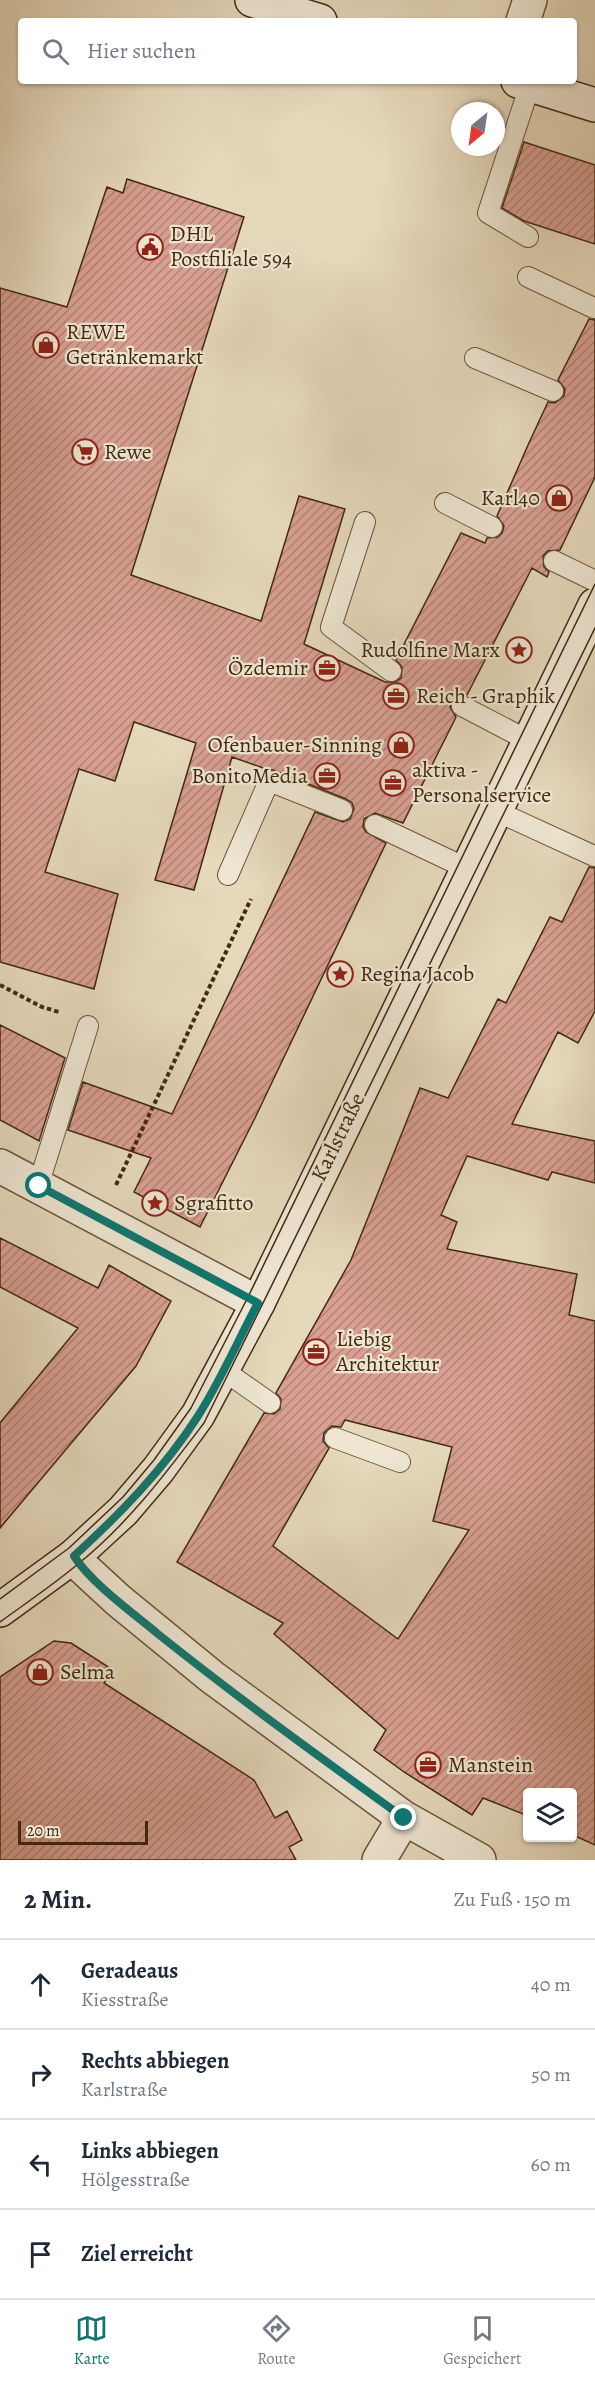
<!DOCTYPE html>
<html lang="de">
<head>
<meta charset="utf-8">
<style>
  :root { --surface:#fff; --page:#f6f6f7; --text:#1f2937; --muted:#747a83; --line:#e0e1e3; --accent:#0f766e }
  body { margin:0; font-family:Alegreya,serif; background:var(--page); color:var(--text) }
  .controls { position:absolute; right:18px; bottom:18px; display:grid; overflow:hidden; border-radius:6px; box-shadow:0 2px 4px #0004 }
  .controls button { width:54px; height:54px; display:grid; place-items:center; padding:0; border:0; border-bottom:2px solid var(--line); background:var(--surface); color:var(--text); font:30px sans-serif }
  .compass { position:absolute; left:451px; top:102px; width:54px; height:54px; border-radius:50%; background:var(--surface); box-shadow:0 2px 4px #0004; rotate:209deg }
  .scale { position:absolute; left:18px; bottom:15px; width:130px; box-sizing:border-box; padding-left:6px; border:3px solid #432910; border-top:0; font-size:16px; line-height:21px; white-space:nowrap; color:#432910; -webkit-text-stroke:4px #eee6d3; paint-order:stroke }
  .stop { position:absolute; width:18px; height:18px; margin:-14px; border:4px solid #0f766e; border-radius:50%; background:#fff }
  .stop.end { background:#0f766e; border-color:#fff; box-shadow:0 2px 6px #0008 }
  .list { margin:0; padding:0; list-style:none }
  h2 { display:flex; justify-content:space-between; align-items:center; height:78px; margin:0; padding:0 24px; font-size:26px }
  h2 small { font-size:20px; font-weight:400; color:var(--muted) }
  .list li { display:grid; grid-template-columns:39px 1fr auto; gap:18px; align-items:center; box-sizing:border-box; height:90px; padding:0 24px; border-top:2px solid var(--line) }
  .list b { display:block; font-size:22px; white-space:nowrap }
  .list p { margin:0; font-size:20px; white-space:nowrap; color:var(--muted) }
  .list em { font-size:20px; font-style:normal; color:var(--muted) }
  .icon { flex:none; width:33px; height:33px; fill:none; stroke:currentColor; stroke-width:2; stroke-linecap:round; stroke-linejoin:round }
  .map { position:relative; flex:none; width:595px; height:1860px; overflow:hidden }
  .search { position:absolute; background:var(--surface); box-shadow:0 2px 4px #0004; left:18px; right:18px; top:18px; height:66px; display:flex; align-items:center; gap:15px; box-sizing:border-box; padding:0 21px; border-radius:6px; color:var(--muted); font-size:22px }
  .sheet { height:438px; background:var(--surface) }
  nav { display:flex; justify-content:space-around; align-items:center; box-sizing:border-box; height:84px; border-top:2px solid var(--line); background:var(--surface); font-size:16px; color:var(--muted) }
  nav a { display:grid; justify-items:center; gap:3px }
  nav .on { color:var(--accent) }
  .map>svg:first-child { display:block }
  .building { fill:url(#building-hatch); stroke:#432910; stroke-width:1.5; fill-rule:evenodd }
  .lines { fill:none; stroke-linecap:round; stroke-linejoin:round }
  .service-casing { stroke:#6c553b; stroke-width:22 }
  .minor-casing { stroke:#6c553b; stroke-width:36 }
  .secondary-casing { stroke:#432910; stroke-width:36 }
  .path { stroke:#432910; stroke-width:4; stroke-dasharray:4.5 3; stroke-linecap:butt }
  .service { stroke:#eee6d3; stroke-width:20 }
  .minor { stroke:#eee6d3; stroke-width:33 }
  .secondary { stroke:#eee6d3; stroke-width:33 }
  .tram { stroke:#432910; stroke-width:1.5 }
  .route { stroke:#0f766e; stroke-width:8 }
  .labels { text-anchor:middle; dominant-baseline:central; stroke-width:4.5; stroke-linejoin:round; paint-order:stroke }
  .poi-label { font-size:22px; fill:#432910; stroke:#eee6d3; text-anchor:start }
  .street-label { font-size:22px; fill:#432910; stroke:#eee6d3 }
</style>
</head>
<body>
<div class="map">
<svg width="595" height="1860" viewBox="0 0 595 1860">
  <defs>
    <pattern id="building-hatch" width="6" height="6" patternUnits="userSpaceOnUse" patternTransform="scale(1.5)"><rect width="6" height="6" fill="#d89f92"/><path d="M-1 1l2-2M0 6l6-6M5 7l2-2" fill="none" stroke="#b18276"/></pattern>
  </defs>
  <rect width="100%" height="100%" fill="#e5d8bb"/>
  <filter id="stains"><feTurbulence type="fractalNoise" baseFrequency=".00333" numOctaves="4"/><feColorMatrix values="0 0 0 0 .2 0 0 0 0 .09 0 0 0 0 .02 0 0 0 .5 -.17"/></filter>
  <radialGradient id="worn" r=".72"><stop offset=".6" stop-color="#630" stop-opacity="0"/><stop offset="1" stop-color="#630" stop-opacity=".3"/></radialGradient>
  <!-- building -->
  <path class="building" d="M524,142L595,165V244L524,221L502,208Z
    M127,179L244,217L131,575L261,621L299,496L345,509L304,644L385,682H395L401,678L402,667L396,660L461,533L485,543L487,538L498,537L502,533L504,526L497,516L528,445L548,402L555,403L564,396L565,389L558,380L589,319L595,320V477L560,550L548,551L543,556L544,567L549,572L547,577L532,568L467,695L461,694L452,700L450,707L456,717L403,823L375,813L364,819L363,827L366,832L386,843L255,1118L200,1227L134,1192L151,1158L68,1130L83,1082L172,1114L315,812L343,822L350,819L354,809L352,803L346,799L273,770L266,769L232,757L194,890L155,880L196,743L134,722L115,781L79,769L45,872L118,894L94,989L0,962V288L67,307L107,187L123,193Z
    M589,867L595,868V1011L578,1043L558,1032L512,1124L595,1141V1183L552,1172L548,1180L467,1156L441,1215L457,1222L447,1249L577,1274L569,1315L595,1321V1845L573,1835V1792H528V1816L483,1798L472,1815L404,1772L374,1750L386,1730L274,1634L283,1623L177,1562L264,1413L274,1414L280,1409L281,1399L276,1393L351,1260L420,1088L448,1098L498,999L506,1003L550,917L562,922ZM345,1420L452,1447L433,1521L469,1530L398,1639L273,1546L329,1448L323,1441L324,1433L332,1426L341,1427Z
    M0,1025L65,1058L39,1141L0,1120Z
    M0,1238L98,1288L109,1265L171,1301L136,1366L0,1528V1423L78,1328L0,1287Z
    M54,1641L71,1643L113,1670L104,1683L254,1780L275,1818L287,1811L302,1840L289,1847L296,1860H0V1677Z"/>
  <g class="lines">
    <!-- service casing -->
    <g class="service-casing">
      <path id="service" d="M528,237L488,213L530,85
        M528,277L594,308
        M475,358L553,391
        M445,503L492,527
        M365,522L331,627L391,671
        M554,561L595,581
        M462,706L529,741
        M496,811L594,856
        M375,825L468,869
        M228,875L269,781L342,810
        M38,1186L88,1026
        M223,1370L270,1403
        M335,1438L400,1462"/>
    </g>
    <!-- minor casing -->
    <g class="minor-casing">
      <path id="minor" d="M523,21L530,0
        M0,1166L258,1303
        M74,1556L79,1564L118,1600L212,1677L404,1818L479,1860
        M379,1860L404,1818"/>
    </g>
    <!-- secondary casing -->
    <g class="secondary-casing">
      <path id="secondary" d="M252,0L320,21
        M518,81L595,105
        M0,1610L74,1556L123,1511L158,1470L198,1415L258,1303L595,605"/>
    </g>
    <!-- path -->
    <path class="path" d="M0,985L42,1007L59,1012
      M116,1185L251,899"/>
    <!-- service -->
    <use href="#service" class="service"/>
    <!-- minor -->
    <use href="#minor" class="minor"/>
    <!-- secondary -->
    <use href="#secondary" class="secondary"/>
    <!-- tram -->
    <path class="tram" d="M0,1599L69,1548L123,1497L154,1460L191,1408L248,1297L595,584
      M0,1622C26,1603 53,1585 78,1564C128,1524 166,1473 204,1423L595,628"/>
  </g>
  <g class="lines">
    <!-- route -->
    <path class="route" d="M39,1186L258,1303C238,1340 221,1380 198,1416C164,1469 120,1514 74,1556C91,1583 133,1613 158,1634C238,1698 321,1758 404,1818"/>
  </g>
  <!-- icons -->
  <defs>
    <g id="civic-ring" transform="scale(1.35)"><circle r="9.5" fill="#eee6d3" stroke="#8f2418" stroke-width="1.5"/><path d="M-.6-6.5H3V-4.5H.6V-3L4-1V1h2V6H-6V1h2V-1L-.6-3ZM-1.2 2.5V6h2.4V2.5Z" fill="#8f2418"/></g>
    <g id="shop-ring" transform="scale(1.35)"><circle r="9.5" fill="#eee6d3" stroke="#8f2418" stroke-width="1.5"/><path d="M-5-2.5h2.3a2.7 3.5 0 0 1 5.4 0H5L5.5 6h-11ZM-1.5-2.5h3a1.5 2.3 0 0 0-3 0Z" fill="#8f2418"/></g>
    <g id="supermarket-ring" transform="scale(1.35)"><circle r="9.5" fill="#eee6d3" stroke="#8f2418" stroke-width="1.5"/><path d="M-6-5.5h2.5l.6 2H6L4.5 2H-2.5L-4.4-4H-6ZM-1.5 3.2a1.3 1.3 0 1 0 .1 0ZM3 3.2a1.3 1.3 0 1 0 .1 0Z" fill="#8f2418"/></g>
    <g id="sight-ring" transform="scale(1.35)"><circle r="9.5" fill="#eee6d3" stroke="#8f2418" stroke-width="1.5"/><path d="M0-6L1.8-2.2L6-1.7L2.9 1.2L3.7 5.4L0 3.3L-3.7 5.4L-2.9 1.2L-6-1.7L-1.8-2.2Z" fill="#8f2418"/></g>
    <g id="office-ring" transform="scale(1.35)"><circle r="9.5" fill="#eee6d3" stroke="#8f2418" stroke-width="1.5"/><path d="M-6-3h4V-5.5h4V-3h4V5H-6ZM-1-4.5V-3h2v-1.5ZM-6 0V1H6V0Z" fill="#8f2418"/></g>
  </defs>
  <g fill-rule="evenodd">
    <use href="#civic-ring" x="150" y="247"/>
    <use href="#shop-ring" x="46" y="345"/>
    <use href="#supermarket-ring" x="85" y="452"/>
    <use href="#shop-ring" x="559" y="498"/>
    <use href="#sight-ring" x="519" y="650"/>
    <use href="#office-ring" x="327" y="668"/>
    <use href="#office-ring" x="396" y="696"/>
    <use href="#shop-ring" x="401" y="745"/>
    <use href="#office-ring" x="327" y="776"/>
    <use href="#office-ring" x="393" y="783"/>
    <use href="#sight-ring" x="340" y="974"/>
    <use href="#sight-ring" x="155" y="1203"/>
    <use href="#office-ring" x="316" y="1352"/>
    <use href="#shop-ring" x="40" y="1672"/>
    <use href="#office-ring" x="428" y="1765"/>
  </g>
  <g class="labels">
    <!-- poi labels -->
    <g class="poi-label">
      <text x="170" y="234">DHL<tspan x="170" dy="25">Postfiliale 594</tspan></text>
      <text x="66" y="332">REWE<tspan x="66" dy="25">Getränkemarkt</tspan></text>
      <text x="104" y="452">Rewe</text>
      <text x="540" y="498" text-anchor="end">Karl40</text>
      <text x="500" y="650" text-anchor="end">Rudolfine Marx</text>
      <text x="308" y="668" text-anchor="end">Özdemir</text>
      <text x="416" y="696">Reich - Graphik</text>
      <text x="382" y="745" text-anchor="end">Ofenbauer-Sinning</text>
      <text x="412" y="770">aktiva -<tspan x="412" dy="25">Personalservice</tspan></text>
      <text x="308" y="776" text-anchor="end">BonitoMedia</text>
      <text x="360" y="974">Regina Jacob</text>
      <text x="174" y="1203">Sgrafitto</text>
      <text x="336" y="1339">Liebig<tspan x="336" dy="25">Architektur</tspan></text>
      <text x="60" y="1672">Selma</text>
      <text x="448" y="1765">Manstein</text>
    </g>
    <!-- street labels -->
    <g class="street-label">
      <text transform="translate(338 1137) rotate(-64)">Karlstraße</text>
    </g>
  </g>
  <rect width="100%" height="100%" filter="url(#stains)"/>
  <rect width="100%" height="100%" fill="url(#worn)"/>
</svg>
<div class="controls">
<button><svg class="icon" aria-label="layers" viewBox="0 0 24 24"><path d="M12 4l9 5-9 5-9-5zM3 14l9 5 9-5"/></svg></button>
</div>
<svg class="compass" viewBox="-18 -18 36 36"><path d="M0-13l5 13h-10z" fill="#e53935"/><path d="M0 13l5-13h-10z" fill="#747a83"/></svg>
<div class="scale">20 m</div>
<div class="stop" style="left:39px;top:1186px"></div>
<div class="stop end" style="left:404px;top:1818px"></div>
<div class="search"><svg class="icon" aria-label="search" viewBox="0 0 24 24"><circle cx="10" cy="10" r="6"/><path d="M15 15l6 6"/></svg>Hier suchen</div>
</div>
<section class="sheet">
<h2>2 Min.<small>Zu Fuß · 150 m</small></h2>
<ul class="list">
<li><svg class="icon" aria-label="ahead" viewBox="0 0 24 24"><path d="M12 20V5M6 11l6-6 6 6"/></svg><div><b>Geradeaus</b><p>Kiesstraße</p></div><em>40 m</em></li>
<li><svg class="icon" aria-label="right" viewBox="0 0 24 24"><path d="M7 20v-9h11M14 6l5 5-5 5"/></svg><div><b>Rechts abbiegen</b><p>Karlstraße</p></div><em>50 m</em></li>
<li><svg class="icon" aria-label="left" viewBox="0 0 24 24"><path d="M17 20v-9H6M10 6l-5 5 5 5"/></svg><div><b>Links abbiegen</b><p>Hölgesstraße</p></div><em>60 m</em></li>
<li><svg class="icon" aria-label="arrive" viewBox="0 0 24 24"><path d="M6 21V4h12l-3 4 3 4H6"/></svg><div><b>Ziel erreicht</b></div></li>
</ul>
</section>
<nav>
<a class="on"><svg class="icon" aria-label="map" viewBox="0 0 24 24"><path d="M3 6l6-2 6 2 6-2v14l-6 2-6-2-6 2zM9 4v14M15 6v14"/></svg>Karte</a>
<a><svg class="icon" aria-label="directions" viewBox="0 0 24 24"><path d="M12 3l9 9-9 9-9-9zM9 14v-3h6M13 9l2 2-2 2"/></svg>Route</a>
<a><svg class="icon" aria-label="saved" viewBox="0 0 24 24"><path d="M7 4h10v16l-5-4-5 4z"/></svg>Gespeichert</a>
</nav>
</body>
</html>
